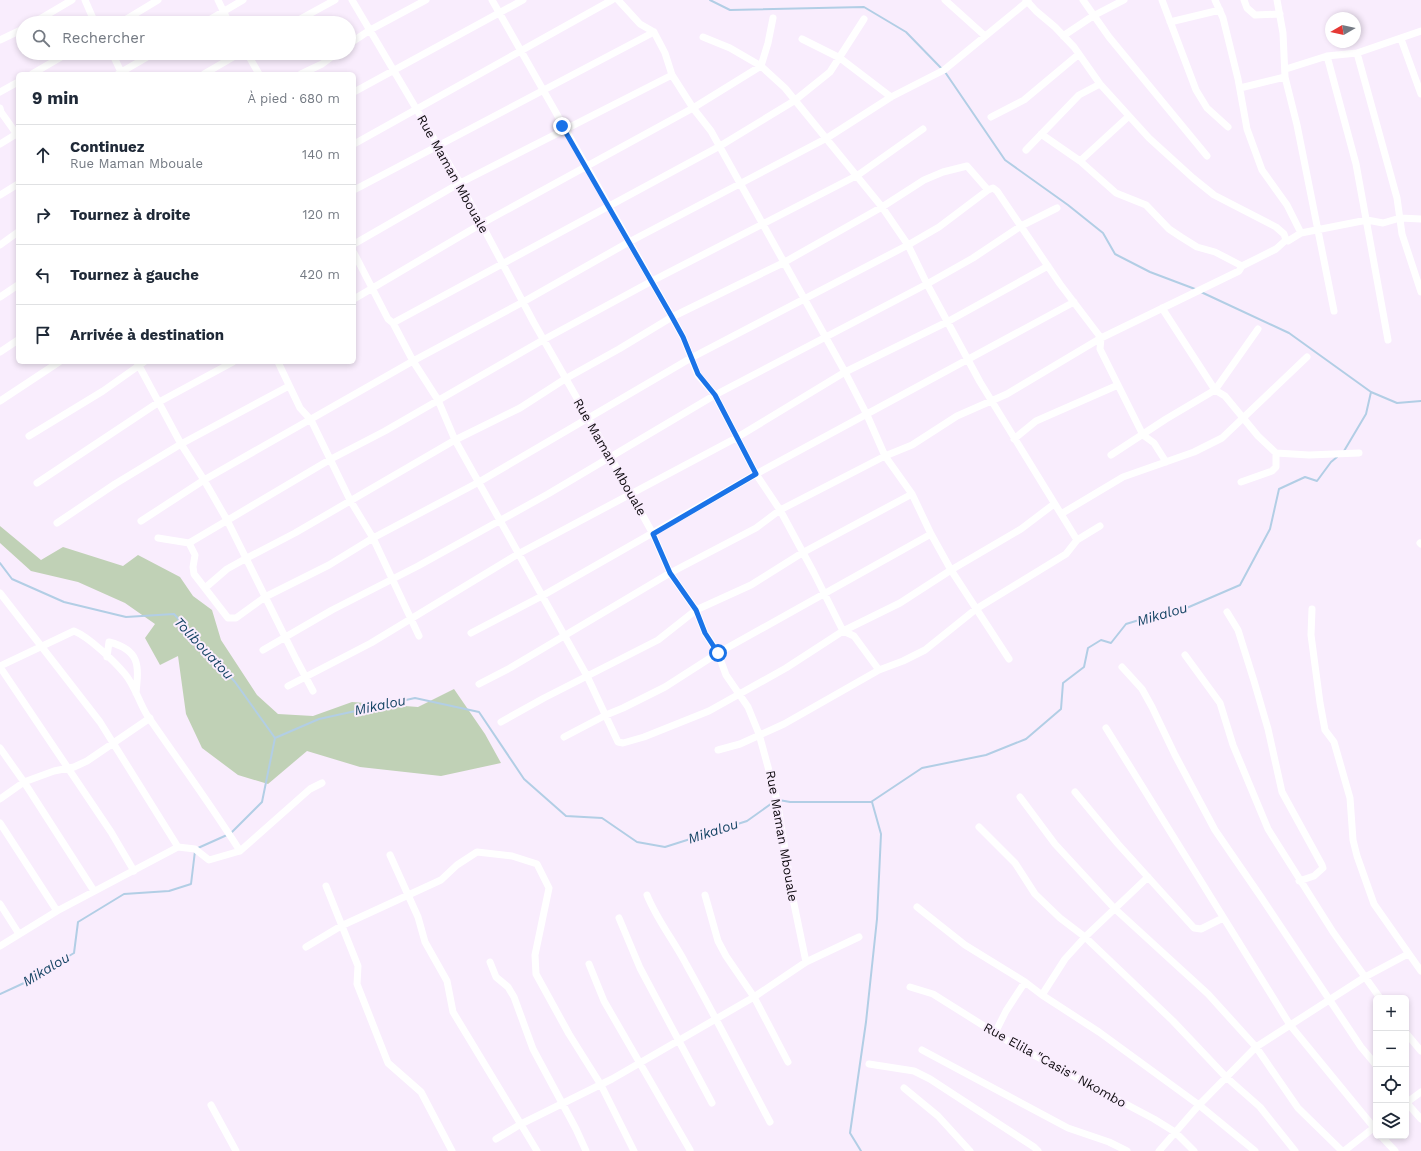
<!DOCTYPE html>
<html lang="fr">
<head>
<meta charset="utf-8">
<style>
  :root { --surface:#fff; --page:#f2f2f3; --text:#1f2937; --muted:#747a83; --line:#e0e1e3 }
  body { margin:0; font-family:"Work Sans",sans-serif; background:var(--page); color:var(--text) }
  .controls { position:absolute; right:12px; bottom:12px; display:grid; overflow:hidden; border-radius:6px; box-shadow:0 2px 6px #0003 }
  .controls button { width:36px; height:36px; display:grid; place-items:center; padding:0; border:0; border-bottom:1px solid var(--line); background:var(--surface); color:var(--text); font:20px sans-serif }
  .compass { position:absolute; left:1325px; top:12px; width:36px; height:36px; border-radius:50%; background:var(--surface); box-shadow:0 2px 6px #0003; rotate:261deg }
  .stop { position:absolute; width:12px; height:12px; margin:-9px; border:3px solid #1a73e8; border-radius:50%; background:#fff }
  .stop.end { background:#1a73e8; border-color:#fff; box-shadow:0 1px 4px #0008 }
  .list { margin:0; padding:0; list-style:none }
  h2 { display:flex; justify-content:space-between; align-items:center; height:52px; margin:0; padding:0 16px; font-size:17px }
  h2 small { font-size:13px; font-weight:400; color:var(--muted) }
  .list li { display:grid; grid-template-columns:26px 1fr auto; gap:12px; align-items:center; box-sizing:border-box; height:60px; padding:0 16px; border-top:1px solid var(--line) }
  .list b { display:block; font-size:15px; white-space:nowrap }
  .list p { margin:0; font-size:13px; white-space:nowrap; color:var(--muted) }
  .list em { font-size:13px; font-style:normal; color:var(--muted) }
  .icon { flex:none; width:22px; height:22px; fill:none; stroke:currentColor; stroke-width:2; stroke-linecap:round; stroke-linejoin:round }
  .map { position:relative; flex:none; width:1421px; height:1151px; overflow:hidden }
  .search { position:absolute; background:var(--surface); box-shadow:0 2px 6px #0003; left:16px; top:16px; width:340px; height:44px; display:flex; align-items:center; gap:10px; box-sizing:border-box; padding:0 14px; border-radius:22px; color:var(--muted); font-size:15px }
  .panel { position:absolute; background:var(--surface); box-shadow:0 2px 6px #0003; left:16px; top:72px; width:340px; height:292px; border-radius:6px }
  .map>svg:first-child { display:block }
  .green { fill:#c0d1b6 }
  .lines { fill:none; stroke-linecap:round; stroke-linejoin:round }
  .stream { stroke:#b2cee5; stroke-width:2 }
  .street { stroke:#fff; stroke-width:7 }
  .route { stroke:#1a73e8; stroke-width:5 }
  .labels { text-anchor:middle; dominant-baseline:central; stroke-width:4; stroke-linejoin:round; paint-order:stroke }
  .street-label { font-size:13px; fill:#0f0b10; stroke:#f9edfd }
  .water-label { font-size:14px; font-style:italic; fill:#164565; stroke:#f9edfd }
</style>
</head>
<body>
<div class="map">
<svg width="1421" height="1151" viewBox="0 0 1421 1151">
  <rect width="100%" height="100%" fill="#f9edfd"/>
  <!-- green -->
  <path class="green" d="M0,526L41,560L63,547L123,566L138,555L180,577L193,596L212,610L221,640L257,695L278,714L313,716L352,702L418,707L454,689L485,734L501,763L441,776L360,767L307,751L268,784L238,775L202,748L186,714L178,656L160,665L145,638L155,624L125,603L78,582L31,571L0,543Z"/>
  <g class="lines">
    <!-- stream -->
    <path class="stream" d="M710,0L730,10L864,7L906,32L942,69
      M945,72L1005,160L1068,205L1103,233L1115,254L1150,272L1195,289
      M1201,292L1289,333L1371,392
      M1344,451L1366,414L1371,392L1397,403L1421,401
      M0,563L12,579L64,602L126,617L174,614L235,682L275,738
      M275,738L319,719L415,698L479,712L524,779L566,816L602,818L637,842L665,847L747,821L775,801
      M779,800L790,802H871L922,768L986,755L1026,739L1061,709L1063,683L1084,667L1088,648L1101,640L1111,643L1126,624L1149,617L1175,613L1240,585L1270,529L1279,489L1305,477L1317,481L1331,462L1337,457
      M231,833L262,802L275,738
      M198,848L227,835
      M0,994L24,983L74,953L78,922L124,894L169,891L191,884L195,851
      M861,1151L850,1133L866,1022L877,919L881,834L872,802"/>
    <!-- street -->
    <path class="street" d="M85,0L95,23
      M218,0L229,23
      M352,0L456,176L534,323L610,456L653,534L670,573L696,610L705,633L718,653L726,675L748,707L759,734L777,800L793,899L806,962
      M492,0L672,317L683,337L698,375L715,395L756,474L780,510L814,573L843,631L854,636L879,670
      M618,0L640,24L654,32L665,53L672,75L693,108L711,131L845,372L867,415L885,456L912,494L931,534L951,570L1009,659
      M945,0L985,36
      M1026,0L1036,11L1055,27L1074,47L1100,84L1129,116L1149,138L1193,178L1214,195L1276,227L1284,234L1286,240
      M1083,0L1109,37L1207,156
      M1162,0L1196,90L1207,108L1228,127
      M1215,0L1223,18L1238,79L1247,129L1262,170L1287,205L1301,233
      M1244,0L1247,8L1255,15L1280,14
      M1277,0L1283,33L1285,77L1297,125L1334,311
      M1170,22L1220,10
      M33,23L72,0
      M120,23L158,0
      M204,23L243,0
      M293,23L335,0
      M1063,36L1093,16L1124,0
      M703,37L730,48L761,66L785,88L882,207L908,245L927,284L980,382L1077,540
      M802,39L840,58L891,97
      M1401,39L1421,94
      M0,40L23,29
      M349,44L370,30L426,0
      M112,53L122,74
      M247,53L259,74
      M1357,53L1397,198L1402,234L1421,292
      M1327,56L1356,164L1388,340
      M1286,69L1327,56L1357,53L1421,31
      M32,74L68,53
      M118,74L154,53
      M204,74L240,53
      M301,74L322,64L337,53
      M1240,88L1285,77
      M0,92L18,82
      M354,92L523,0
      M0,108L1,112L18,136
      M991,117L1024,100L1079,54
      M1041,134L1080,161L1116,193L1146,205L1169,229L1181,237L1197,247L1215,252L1242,266
      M0,144L18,133
      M354,144L612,0
      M1026,150L1079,95L1100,84
      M1080,161L1129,116
      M354,190L654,32
      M0,195L18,184
      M354,244L460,183L672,75
      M0,245L18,232
      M354,253L388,319L393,323L413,361L438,400L455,440L587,676L618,742L623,743L644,737L709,711L786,668L843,631L900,603L951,570L1021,529L1054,504
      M0,297L18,285
      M354,299L481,224L693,108L761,66L768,43L773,18
      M1162,308L1215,390L1225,396L1258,436L1276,453L1309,455L1359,453
      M393,323L720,146L794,101L830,72L864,19
      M0,352L18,340
      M137,362L181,444L204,480L227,520L296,659L313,691
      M278,362L300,408L311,420L350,500L373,538L419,636
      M0,401L59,362
      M29,436L103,391L144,362
      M1014,439L1036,421L1118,385
      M1111,455L1166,419L1215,390L1258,329
      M1241,482L1272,471L1276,467V453
      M37,483L159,402L233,362
      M1061,514L1123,477L1194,452L1222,438L1307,357
      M141,521L204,480L413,361L523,302L629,242L827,138L891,97L944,70L1028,1
      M57,523L115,484L181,444L289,386
      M158,538L189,543L331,459L385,431L543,340L652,281L858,175L923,129
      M189,543L195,555L193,567L194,574L228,618H236L265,597L329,565L373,538L479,482L691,358L908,245L939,227L988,190L993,188L997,191L1060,284L1101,338L1100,349L1143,435L1154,443L1166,462
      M1420,543L1421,544
      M205,588L227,569L245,559L295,533L455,440L520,408L565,379L619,349L672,317L783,263L882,207L924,180L943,172L967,166L988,190
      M0,593L100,722L178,847
      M1312,609L1311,635L1320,703L1325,730L1334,742L1350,798L1353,840L1357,856L1374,904L1421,971
      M1227,612L1238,630L1254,681L1268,729L1282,792L1322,865L1323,868L1314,876L1299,881
      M471,633L542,596L756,474L1074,302
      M263,650L332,610L418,566L548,494L715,395L927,284L973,258L1021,226L1057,208
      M1185,655L1220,703L1233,745L1268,829L1333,932L1380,998
      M107,657L109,642C140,650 139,665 136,693
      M0,666L74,631C89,637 114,661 125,674C135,686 139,702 147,715C178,760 211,805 240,851
      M0,667L111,832L134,871
      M1122,667L1142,689L1152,707L1175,755L1215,830L1261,897L1361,1047L1376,1065
      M479,684L510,668L670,573L756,528L780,510L885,456L912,445L957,416L1007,394L1101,338L1239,271L1242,266L1276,249L1286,240L1288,241L1301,233L1367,220L1383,223L1400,218L1421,219
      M288,686L371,643L518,554L736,438L845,372L947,322L1048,266
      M501,722L544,698L658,640L696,610L751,585L802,553L912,494
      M1106,728L1290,1025L1376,1130
      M564,737L606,715L623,708L665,687L718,653L931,534
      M0,748L24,782L94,891
      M718,750L740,744L784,724L879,670L903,661L925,650L976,609L1066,554L1077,540L1100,526
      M1075,792L1118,844L1194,928L1201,929L1223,918
      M1020,797L1055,844L1114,908L1208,994L1256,1047L1298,1108L1342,1151
      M0,799L24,782L54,771L74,767L87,761L150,718
      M0,823L57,911
      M979,827L1015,863L1035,894L1060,918L1085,937L1173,1021L1226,1077L1260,1107L1295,1151
      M390,855L418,917L425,942L447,981L453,1012L537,1151
      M326,886L358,966L357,984L388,1063L421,1092L452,1151
      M647,895C657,920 674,941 686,964C715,1016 742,1069 770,1122
      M705,895L718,941L726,956L754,997L788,1062
      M0,904L19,934
      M917,907L965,945L1025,982L1042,995L1099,1032L1199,1105L1255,1151
      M619,918L640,968L712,1103
      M0,946L57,911L178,847L195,849L209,860L240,851L310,789L322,783
      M306,947L341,926L441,880L457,865L477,852L512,856L537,864L549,888L535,955L536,974L569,1034L601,1085L634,1151
      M490,962L496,977L508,987L514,997L533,1049L576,1129L586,1151
      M589,964L604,1001L690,1150
      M910,987L933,994L1011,1043L1154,1119L1175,1132L1194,1151
      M1042,995L1065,959L1085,937L1148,877
      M995,1033L1006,1011L1025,982
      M1406,1033L1421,1051
      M922,1050L1068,1128L1109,1142L1127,1151
      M869,1064L914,1071L930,1079L1034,1147L1038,1151
      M904,1088L938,1116L970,1151
      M1406,1102L1421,1119
      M1406,1103L1421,1092
      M211,1105L236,1151
      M1381,1136L1395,1151
      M496,1139L521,1124L612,1079L754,997L806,962L859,937
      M1159,1151L1199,1105L1256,1047L1365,977L1408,954
      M1344,1151L1376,1126"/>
  </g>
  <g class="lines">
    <!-- route -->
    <path class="route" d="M562,126L672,317L683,337L698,374L715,395L756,474L653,534L670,573L696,610L705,633L718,653"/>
  </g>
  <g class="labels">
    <!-- street labels -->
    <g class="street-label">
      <text transform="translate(453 174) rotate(61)">Rue Maman Mbouale</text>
      <text transform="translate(610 457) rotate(60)">Rue Maman Mbouale</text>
      <text transform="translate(782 836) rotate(80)">Rue Maman Mbouale</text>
      <text transform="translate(1055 1065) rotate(29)">Rue Elila "Casis" Nkombo</text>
    </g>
    <!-- water labels -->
    <g class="water-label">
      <text transform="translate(1162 614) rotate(-16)">Mikalou</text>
      <text transform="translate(204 648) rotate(47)">Tolibouatou</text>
      <text transform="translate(380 705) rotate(-12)">Mikalou</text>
      <text transform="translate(713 831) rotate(-18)">Mikalou</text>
      <text transform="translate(46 969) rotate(-31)">Mikalou</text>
    </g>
  </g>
</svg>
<div class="controls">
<button>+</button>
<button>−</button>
<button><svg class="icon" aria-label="locate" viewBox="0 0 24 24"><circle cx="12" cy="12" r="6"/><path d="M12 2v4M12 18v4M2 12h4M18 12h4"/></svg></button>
<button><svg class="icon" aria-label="layers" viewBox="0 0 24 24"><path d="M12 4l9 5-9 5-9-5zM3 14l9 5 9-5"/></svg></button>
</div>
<svg class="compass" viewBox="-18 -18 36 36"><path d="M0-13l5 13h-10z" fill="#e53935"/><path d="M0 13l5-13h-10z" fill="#747a83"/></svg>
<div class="stop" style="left:718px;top:653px"></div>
<div class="stop end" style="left:562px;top:126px"></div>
<div class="search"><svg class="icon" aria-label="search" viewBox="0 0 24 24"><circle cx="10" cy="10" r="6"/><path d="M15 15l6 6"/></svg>Rechercher</div>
<section class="panel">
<h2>9 min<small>À pied · 680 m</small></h2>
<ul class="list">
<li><svg class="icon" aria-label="ahead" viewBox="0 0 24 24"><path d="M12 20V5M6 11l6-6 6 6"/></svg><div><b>Continuez</b><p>Rue Maman Mbouale</p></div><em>140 m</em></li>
<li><svg class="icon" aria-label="right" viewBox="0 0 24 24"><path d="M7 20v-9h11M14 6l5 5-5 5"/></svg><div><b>Tournez à droite</b></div><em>120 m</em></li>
<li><svg class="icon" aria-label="left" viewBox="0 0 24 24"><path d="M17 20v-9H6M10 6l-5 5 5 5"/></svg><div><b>Tournez à gauche</b></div><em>420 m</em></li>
<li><svg class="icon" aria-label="arrive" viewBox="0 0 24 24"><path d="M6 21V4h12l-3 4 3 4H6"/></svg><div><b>Arrivée à destination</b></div></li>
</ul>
</section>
</div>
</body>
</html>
